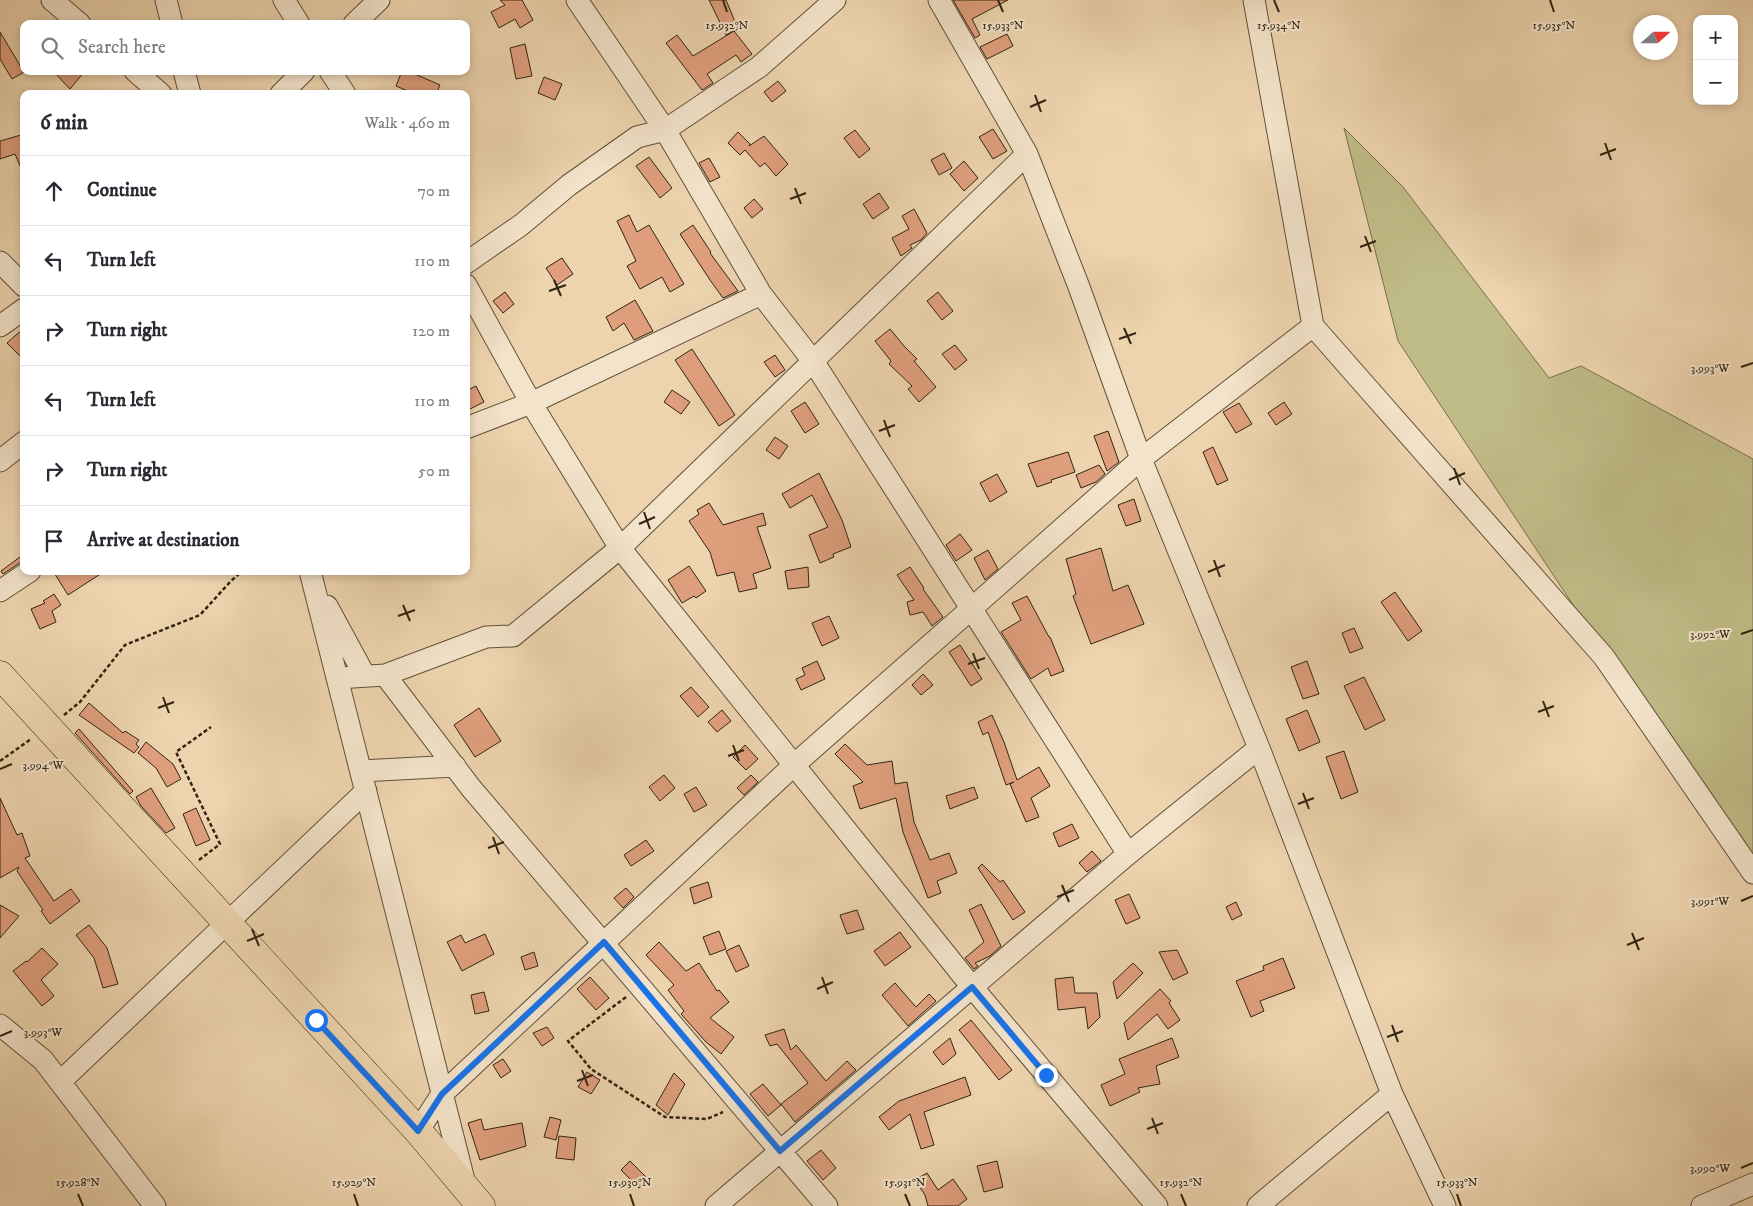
<!DOCTYPE html>
<html lang="en">
<head>
<meta charset="utf-8">
<style>
  :root { --surface:#fff; --page:#f2f2f3; --text:#2b2b33; --muted:#7c7c81; --line:#e1e1e2 }
  body { margin:0; font-family:"IM FELL DW Pica",serif; background:var(--page); color:var(--text) }
  .controls { position:absolute; right:15px; top:15px; display:grid; overflow:hidden; border-radius:10px; box-shadow:0 2px 8px #0003 }
  .controls button { width:45px; height:45px; display:grid; place-items:center; padding:0; border:0; border-bottom:1px solid var(--line); background:var(--surface); color:var(--text); font:25px sans-serif }
  .compass { position:absolute; left:1633px; top:15px; width:45px; height:45px; border-radius:50%; background:var(--surface); box-shadow:0 2px 8px #0003; rotate:69deg }
  .stop { position:absolute; width:15px; height:15px; margin:-11px; border:4px solid #1a73e8; border-radius:50%; background:#fff }
  .stop.end { background:#1a73e8; border-color:#fff; box-shadow:0 1px 5px #0008 }
  .list { margin:0; padding:0; list-style:none }
  h2 { display:flex; justify-content:space-between; align-items:center; height:65px; margin:0; padding:0 20px; font-size:21px }
  h2 small { font-size:16px; font-weight:400; color:var(--muted) }
  .list li { display:grid; grid-template-columns:32px 1fr auto; gap:15px; align-items:center; box-sizing:border-box; height:70px; padding:0 20px; border-top:1px solid var(--line) }
  .list b { display:block; font-size:19px; white-space:nowrap }
  .list em { font-size:16px; font-style:normal; color:var(--muted) }
  .icon { flex:none; width:28px; height:28px; fill:none; stroke:currentColor; stroke-width:2; stroke-linecap:round; stroke-linejoin:round }
  .map { position:relative; flex:none; width:1753px; height:1206px; overflow:hidden }
  .search { position:absolute; background:var(--surface); box-shadow:0 2px 8px #0003; left:20px; top:20px; width:450px; height:55px; display:flex; align-items:center; gap:12px; box-sizing:border-box; padding:0 18px; border-radius:10px; color:var(--muted); font-size:19px }
  .panel { position:absolute; background:var(--surface); box-shadow:0 2px 8px #0003; left:20px; top:90px; width:450px; height:485px; border-radius:10px }
  .map>svg:first-child { display:block }
  .green { fill:#bfbb86; stroke:#78704c }
  .building { fill:#df9f7d; stroke:#312412 }
  .lines { fill:none; stroke-linecap:round; stroke-linejoin:round }
  .minor-casing { stroke:#605039; stroke-width:23 }
  .major-casing { stroke:#312412; stroke-width:29 }
  .path { stroke:#312412; stroke-width:2.5; stroke-dasharray:4 2.5; stroke-linecap:butt }
  .minor { stroke:#f3e3ca; stroke-width:21 }
  .major { stroke:#edd4ae; stroke-width:28 }
  .route { stroke:#1a73e8; stroke-width:6 }
  .ticks { fill:none; stroke:#312412; stroke-width:2 }
  .ticks-label { font-size:12px; text-anchor:middle; fill:#312412; stroke:#f3e3ca; stroke-width:4; stroke-linejoin:round; paint-order:stroke }
</style>
</head>
<body>
<div class="map">
<svg width="1753" height="1206" viewBox="0 0 1753 1206">
  <rect width="100%" height="100%" fill="#edd4ae"/>
  <filter id="stains"><feTurbulence type="fractalNoise" baseFrequency=".004" numOctaves="4"/><feColorMatrix values="0 0 0 0 .2 0 0 0 0 .09 0 0 0 0 .02 0 0 0 .5 -.17"/></filter>
  <radialGradient id="worn" r=".72"><stop offset=".6" stop-color="#630" stop-opacity="0"/><stop offset="1" stop-color="#630" stop-opacity=".3"/></radialGradient>
  <!-- green -->
  <path class="green" d="M1344,128L1403,187L1549,378L1581,366L1753,459V876L1398,341Z"/>
  <!-- building -->
  <path class="building" d="M500,0H522L533,20L520,28L515,19L499,28L491,12L505,5Z
    M709,0H726L738,29L734,31L752,54L741,62L736,55L707,74L713,83L702,90L666,43L677,35L693,56L734,31L726,35Z
    M953,0H1008L972,19L980,35L975,38Z
    M0,32L24,72L12,79L0,59Z
    M1007,34L1013,46L987,59L980,47Z
    M525,44L532,76L516,79L510,48Z
    M53,71H85L70,89Z
    M402,71H408L440,85L436,94H415L396,86Z
    M544,77L562,84L555,100L538,93Z
    M778,81L786,91L772,102L764,92Z
    M993,129L1007,151L993,159L979,137Z
    M855,130L870,149L859,158L844,138Z
    M738,132L750,144L749,146L764,136L788,164L776,176L765,163L760,167L745,150L740,155L728,143Z
    M21,135L24,141V175L15,154L0,159V141Z
    M944,153L952,168L939,175L931,160Z
    M649,157L672,188L660,198L636,166Z
    M709,158L720,177L710,182L699,163Z
    M964,161L978,178L964,191L950,174Z
    M879,193L889,208L873,219L863,204Z
    M754,199L763,209L752,218L744,208Z
    M914,209L927,233L921,240L910,245L912,248L901,256L892,238L909,229L902,216Z
    M629,215L637,232L649,225L684,284L670,292L662,277L640,289L627,266L636,261L617,221Z
    M693,225L711,252L710,253L738,291L723,298L710,280L680,234Z
    M562,258L573,274L557,285L546,268Z
    M505,292L514,304L503,313L493,301Z
    M938,292L953,311L942,320L927,301Z
    M635,300L653,331L634,340L624,323L613,331L606,317Z
    M24,328V360L7,343Z
    M890,329L904,346L917,359L914,361L936,387L919,402L908,389L912,386L889,364L891,361L875,341Z
    M955,345L967,360L955,370L942,354Z
    M692,349L735,415L719,426L675,360Z
    M775,355L785,370L775,377L764,362Z
    M476,386L484,402L466,411V391Z
    M672,390L690,402L681,414L664,402Z
    M805,402L819,424L805,433L791,411Z
    M1284,402L1292,414L1276,425L1268,413Z
    M1239,403L1252,424L1236,433L1223,412Z
    M1108,431L1119,462L1107,471L1094,436Z
    M775,437L788,446L779,459L766,450Z
    M1213,447L1228,480L1217,485L1203,452Z
    M1068,452L1075,472L1051,480L1052,482L1037,487L1028,464Z
    M1099,465L1105,474L1096,482L1081,488L1076,475Z
    M819,473L842,520L851,547L833,554L834,557L820,563L809,535L828,527L812,495L790,508L782,494Z
    M997,474L1007,492L990,502L980,483Z
    M1134,499L1141,521L1126,526L1118,505Z
    M709,503L723,525L763,513L766,525L757,527L771,568L753,574L757,588L739,592L734,572L717,576L710,552L689,521L699,514L697,510Z
    M960,534L972,550L956,561L946,545Z
    M1101,548L1113,591L1128,585L1144,624L1091,644L1073,596L1076,594L1066,559Z
    M988,550L998,569L985,580L974,558Z
    M24,554V560L3,574L1,571Z
    M689,566L706,591L696,598L694,596L682,603L668,580Z
    M808,567L809,587L788,589L785,571Z
    M910,567L924,588L923,589L943,617L932,626L923,612L910,615L907,602L914,600L897,575Z
    M53,571H105L68,595Z
    M1395,592L1422,631L1408,641L1381,602Z
    M54,594L61,605L52,611L56,622L40,629L31,609L45,603L43,601Z
    M1027,596L1049,637H1050L1064,671L1051,676L1048,668L1031,679L1001,632L1021,620L1012,603Z
    M829,616L839,638L822,646L812,623Z
    M1354,628L1363,648L1350,653L1342,633Z
    M960,645L982,679L971,686L949,652Z
    M817,661L825,679L801,690L796,679L805,675L802,668Z
    M1307,661L1319,694L1303,699L1291,667Z
    M923,674L933,685L921,695L912,685Z
    M1364,677L1385,720L1365,730L1344,686Z
    M691,687L709,707L698,717L680,696Z
    M89,703L123,733L125,731L139,740L136,744L139,747L134,753L79,715Z
    M479,708L501,741L475,757L454,725Z
    M722,710L731,721L717,732L708,722Z
    M1307,710L1320,742L1299,751L1286,719Z
    M992,715L1004,742L1017,780L1039,767L1050,786L1031,798L1039,817L1026,822L1010,784L1014,782L1006,785L988,732L983,735L978,722Z
    M79,729L133,791L130,794L75,733Z
    M146,742L173,764L181,779L167,787L156,768L138,753Z
    M845,744L867,765L892,761L895,784L907,782L914,822L930,860L949,853L957,873L937,881L941,893L928,898L903,832L896,798L860,809L853,786L863,782L835,754Z
    M745,745L758,759L746,770L733,757Z
    M1344,751L1358,792L1341,799L1326,757Z
    M664,775L675,788L660,801L649,787Z
    M751,775L758,782L744,795L737,788Z
    M696,787L707,805L694,812L684,794Z
    M974,787L978,798L950,809L946,796Z
    M151,788L175,828L166,833L141,806L136,797Z
    M0,798L17,835L22,833L30,856L25,858L54,901L71,889L80,901L50,924L41,911L43,910L17,871L19,867L0,878Z
    M196,808L210,840L196,846L183,814Z
    M1072,824L1079,838L1059,847L1053,833Z
    M646,840L654,851L631,866L624,855Z
    M1092,851L1101,861L1087,872L1079,863Z
    M982,864L1000,882L1003,880L1025,912L1013,920L978,868Z
    M708,882L712,897L694,904L690,888Z
    M626,888L634,897L623,908L614,898Z
    M1129,894L1140,918L1126,924L1115,900Z
    M1236,902L1242,915L1232,920L1226,907Z
    M981,904L1001,946L990,956L975,963L978,966L974,969L965,958L984,942L969,910Z
    M0,905L19,916L0,938Z
    M857,910L864,929L847,934L840,915Z
    M89,925L107,948L118,984L103,988L94,958L76,935Z
    M719,931L726,949L710,955L703,937Z
    M900,932L911,947L885,966L874,951Z
    M485,934L494,954L462,971L447,942L461,935L465,943Z
    M659,942L686,971L699,963L717,991L719,990L729,1002L710,1018L734,1037L721,1054L706,1042L681,1014L684,1011L668,990L674,985L646,955Z
    M739,945L749,966L736,972L726,951Z
    M42,948L58,964L41,980L54,996L42,1006L13,971L26,961L27,962Z
    M1177,950L1188,973L1173,980L1159,952Z
    M534,952L538,966L525,970L521,957Z
    M1283,958L1295,988L1260,1001L1264,1011L1251,1017L1236,981L1264,970L1263,966Z
    M1133,963L1143,973L1117,999L1113,982Z
    M590,977L609,998L596,1010L577,989Z
    M1073,977L1075,993H1097L1100,1017L1088,1029L1085,1007L1058,1010L1055,979Z
    M895,983L916,1007L929,994L936,1001L908,1026L882,995Z
    M1160,989L1171,1001L1169,1003L1180,1020L1168,1029L1157,1014L1128,1040L1124,1023Z
    M484,992L489,1011L475,1014L471,995Z
    M971,1020L1012,1070L999,1080L959,1030Z
    M547,1027L554,1038L542,1046L533,1033Z
    M784,1029L791,1050L796,1045L826,1081L847,1061L856,1070L795,1122L781,1104L808,1083L777,1044L770,1046L765,1035Z
    M950,1038L956,1054L943,1065L933,1052Z
    M1172,1038L1179,1057L1156,1066L1160,1084L1138,1088L1140,1092L1110,1106L1101,1085L1125,1074L1119,1059Z
    M503,1059L511,1071L501,1078L493,1065Z
    M587,1072L600,1080L591,1094L578,1087Z
    M674,1073L685,1084L668,1115L656,1105Z
    M965,1077L971,1095L924,1112L934,1145L921,1149L910,1114L889,1130L879,1117L899,1101Z
    M763,1084L781,1105L768,1116L750,1094Z
    M550,1117L561,1120L556,1140L544,1137Z
    M481,1119L484,1130L522,1123L526,1146L480,1160L468,1123Z
    M559,1136L576,1138L574,1160L556,1158Z
    M821,1150L836,1168L823,1180L807,1161Z
    M630,1161L649,1180L639,1188L621,1170Z
    M997,1161L1003,1187L984,1192L977,1166Z
    M927,1173L938,1190L953,1179L967,1199L958,1206H928L925,1195L915,1180Z"/>
  <g class="lines">
    <!-- minor casing -->
    <g class="minor-casing">
      <path id="minor" d="M52,0L80,24
        M166,0L172,24
        M284,0L299,24
        M577,0L665,130L761,294L813,361L1128,854
        M939,0L1027,154L1079,287L1141,459L1259,748L1392,1094L1445,1206
        M1254,0L1313,326L1604,657L1753,873
        M354,24L379,0
        M135,71L161,94
        M184,71L190,94
        M330,71L345,94
        M281,94L304,71
        M0,262L24,286
        M466,263L521,225L569,185L637,137L665,130L759,67L835,0
        M466,285L531,403L620,548L972,987L1157,1206
        M0,326L24,309
        M466,428L531,403L761,294
        M0,461L24,442
        M310,571L465,1184
        M0,591L30,571
        M327,606L365,676
        M385,675L471,788L827,1206
        M337,678L385,675L486,637L513,636L620,548L1027,154
        M361,771L455,766
        M0,1025L43,1060L155,1206
        M60,1082L366,791
        M418,1131L442,1094L794,765L1141,459L1313,326
        M716,1206L1128,854L1259,748
        M1258,1206L1392,1094
        M1702,1206L1753,1184"/>
    </g>
    <!-- major casing -->
    <g class="major-casing">
      <path id="major" d="M0,675L418,1131L481,1206"/>
    </g>
    <!-- path -->
    <path class="path" d="M64,715L80,702L125,645L200,615L230,582L242,571
      M0,761L31,739
      M199,860L220,844L176,752L211,727
      M626,997L568,1041L591,1069L665,1117L707,1119L723,1112"/>
    <!-- minor -->
    <use href="#minor" class="minor"/>
    <!-- major -->
    <use href="#major" class="major"/>
  </g>
  <g class="lines">
    <!-- route -->
    <path class="route" d="M316,1020L418,1131L442,1094L604,942L780,1151L972,987L1046,1075"/>
  </g>
  <!-- ticks -->
  <path class="ticks" d="M723,0L727,12M998,0L1003,12M1274,0L1279,12M1550,0L1554,12M1035,95L1041,112M1030,107L1046,100M1605,143L1611,160M1600,155L1616,149M795,188L801,204M790,199L806,193M1365,236L1371,252M1360,247L1376,241M554,280L561,296M549,291L566,285M1124,328L1131,344M1119,339L1136,333M1741,367L1753,363M884,420L890,437M879,431L895,425M1454,468L1460,485M1449,480L1465,473M644,512L650,529M639,524L655,517M1214,560L1220,577M1208,572L1225,565M403,605L410,621M398,616L415,610M1741,634L1753,630M973,653L979,669M968,664L985,658M163,697L169,713M1543,701L1549,717M158,708L174,702M1538,712L1554,706M733,745L739,761M728,756L744,750M0,769L12,764M1303,793L1309,809M1298,804L1314,798M493,837L499,854M488,848L504,842M1062,885L1069,902M1057,897L1074,890M1741,901L1753,896M252,929L259,946M1632,933L1639,950M247,941L264,934M1627,945L1644,938M822,977L828,994M817,989L833,982M1392,1025L1398,1042M0,1036L12,1031M1387,1037L1403,1031M582,1070L588,1086M577,1081L593,1075M1152,1118L1158,1134M1147,1129L1163,1123M1741,1168L1753,1163M78,1194L83,1206M354,1194L358,1206M630,1194L634,1206M905,1194L910,1206M1181,1194L1186,1206M1457,1194L1461,1206"/>
  <g class="ticks-label">
    <text x="727" y="29">15.932°N</text>
    <text x="1003" y="29">15.933°N</text>
    <text x="1279" y="29">15.934°N</text>
    <text x="1554" y="29">15.935°N</text>
    <text x="1710" y="372">3.993°W</text>
    <text x="1710" y="638">3.992°W</text>
    <text x="43" y="769">3.994°W</text>
    <text x="1710" y="905">3.991°W</text>
    <text x="43" y="1036">3.993°W</text>
    <text x="1710" y="1172">3.990°W</text>
    <text x="78" y="1186">15.928°N</text>
    <text x="354" y="1186">15.929°N</text>
    <text x="630" y="1186">15.930°N</text>
    <text x="905" y="1186">15.931°N</text>
    <text x="1181" y="1186">15.932°N</text>
    <text x="1457" y="1186">15.933°N</text>
  </g>
  <rect width="100%" height="100%" filter="url(#stains)"/>
  <rect width="100%" height="100%" fill="url(#worn)"/>
</svg>
<div class="controls">
<button>+</button>
<button>−</button>
</div>
<svg class="compass" viewBox="-18 -18 36 36"><path d="M0-13l5 13h-10z" fill="#e53935"/><path d="M0 13l5-13h-10z" fill="#7c7c81"/></svg>
<div class="stop" style="left:316px;top:1020px"></div>
<div class="stop end" style="left:1046px;top:1075px"></div>
<div class="search"><svg class="icon" aria-label="search" viewBox="0 0 24 24"><circle cx="10" cy="10" r="6"/><path d="M15 15l6 6"/></svg>Search here</div>
<section class="panel">
<h2>6 min<small>Walk · 460 m</small></h2>
<ul class="list">
<li><svg class="icon" aria-label="ahead" viewBox="0 0 24 24"><path d="M12 20V5M6 11l6-6 6 6"/></svg><div><b>Continue</b></div><em>70 m</em></li>
<li><svg class="icon" aria-label="left" viewBox="0 0 24 24"><path d="M17 20v-9H6M10 6l-5 5 5 5"/></svg><div><b>Turn left</b></div><em>110 m</em></li>
<li><svg class="icon" aria-label="right" viewBox="0 0 24 24"><path d="M7 20v-9h11M14 6l5 5-5 5"/></svg><div><b>Turn right</b></div><em>120 m</em></li>
<li><svg class="icon" aria-label="left" viewBox="0 0 24 24"><path d="M17 20v-9H6M10 6l-5 5 5 5"/></svg><div><b>Turn left</b></div><em>110 m</em></li>
<li><svg class="icon" aria-label="right" viewBox="0 0 24 24"><path d="M7 20v-9h11M14 6l5 5-5 5"/></svg><div><b>Turn right</b></div><em>50 m</em></li>
<li><svg class="icon" aria-label="arrive" viewBox="0 0 24 24"><path d="M6 21V4h12l-3 4 3 4H6"/></svg><div><b>Arrive at destination</b></div></li>
</ul>
</section>
</div>
</body>
</html>
